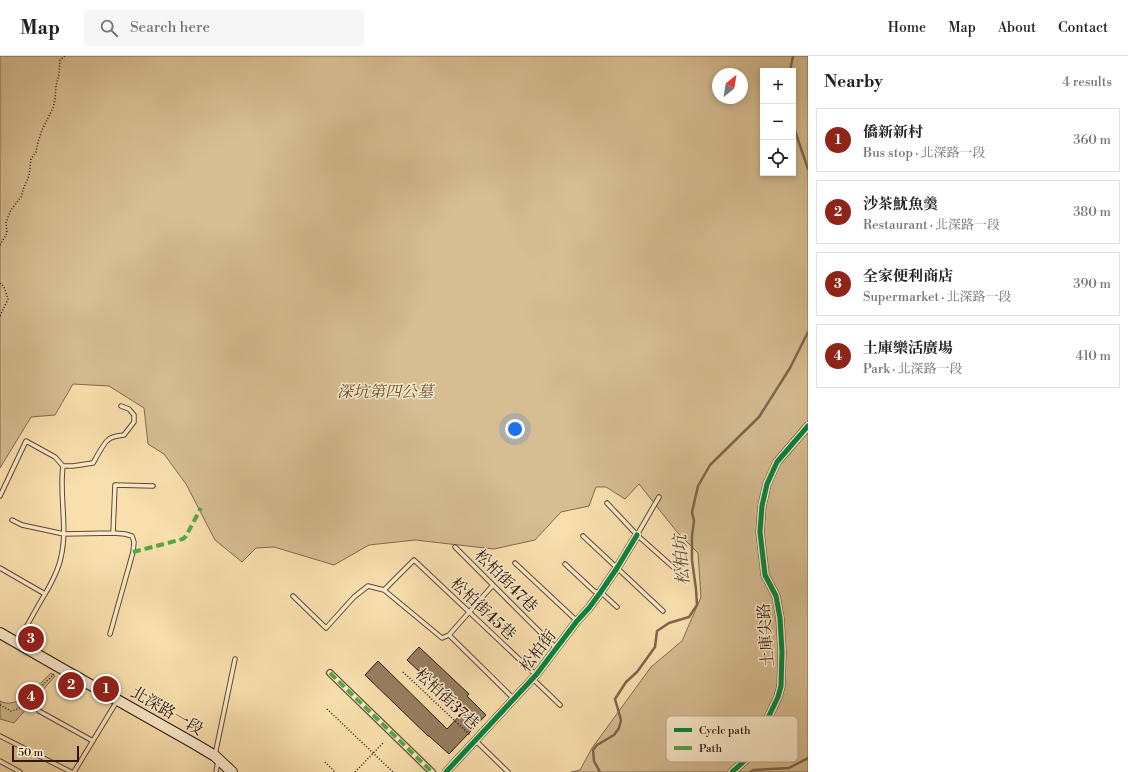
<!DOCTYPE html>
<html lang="en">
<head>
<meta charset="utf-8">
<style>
  :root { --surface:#fff; --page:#f6f6f6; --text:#202124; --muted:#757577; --line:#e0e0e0; --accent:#8f2418 }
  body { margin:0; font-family:"Libre Bodoni","Noto Serif TC",serif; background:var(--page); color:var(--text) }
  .controls { position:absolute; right:12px; top:12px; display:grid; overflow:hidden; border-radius:0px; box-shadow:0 2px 6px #0003 }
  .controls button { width:36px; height:36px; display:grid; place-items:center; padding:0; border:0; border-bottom:1px solid var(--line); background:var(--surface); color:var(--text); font:20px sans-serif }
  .compass { position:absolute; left:712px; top:12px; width:36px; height:36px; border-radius:50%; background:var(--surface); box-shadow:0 2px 6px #0003; rotate:30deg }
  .scale { position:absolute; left:12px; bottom:10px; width:67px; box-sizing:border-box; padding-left:4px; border:2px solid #2c160d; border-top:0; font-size:11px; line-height:14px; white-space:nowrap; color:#2c160d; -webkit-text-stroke:3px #fbeaca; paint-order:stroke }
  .you { position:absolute; left:515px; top:373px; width:14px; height:14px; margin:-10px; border:3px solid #fff; border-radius:50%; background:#1a73e8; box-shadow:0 0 0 6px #1a73e833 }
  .badge { display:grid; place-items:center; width:26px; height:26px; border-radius:50%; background:var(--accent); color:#fff; font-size:13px; font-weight:700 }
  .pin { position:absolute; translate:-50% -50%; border:2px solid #fff; box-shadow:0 1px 4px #0006 }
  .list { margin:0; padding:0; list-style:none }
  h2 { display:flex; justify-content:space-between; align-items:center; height:52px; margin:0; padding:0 16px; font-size:17px }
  h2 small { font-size:13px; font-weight:400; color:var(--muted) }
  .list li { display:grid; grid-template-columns:26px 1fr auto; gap:12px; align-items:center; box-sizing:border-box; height:64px; margin:0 8px 8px; padding:0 8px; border:1px solid var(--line); border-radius:0px }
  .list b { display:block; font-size:15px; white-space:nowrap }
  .list p { margin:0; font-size:13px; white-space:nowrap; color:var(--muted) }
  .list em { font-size:13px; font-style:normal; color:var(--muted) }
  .icon { flex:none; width:22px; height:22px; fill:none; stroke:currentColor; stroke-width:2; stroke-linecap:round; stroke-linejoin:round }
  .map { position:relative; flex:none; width:808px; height:716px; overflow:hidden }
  header { display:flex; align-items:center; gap:24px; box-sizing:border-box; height:56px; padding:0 20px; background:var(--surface); border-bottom:1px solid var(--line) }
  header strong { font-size:19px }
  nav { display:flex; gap:22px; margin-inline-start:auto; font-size:14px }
  .search { width:280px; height:36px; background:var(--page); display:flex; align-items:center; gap:10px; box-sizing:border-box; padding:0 14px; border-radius:0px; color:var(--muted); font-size:15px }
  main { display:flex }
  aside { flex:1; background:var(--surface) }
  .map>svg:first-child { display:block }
  .green { fill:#d6bd92; stroke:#816a50; fill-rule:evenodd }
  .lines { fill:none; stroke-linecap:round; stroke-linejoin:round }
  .stream { stroke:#7d664d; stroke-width:2.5 }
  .building { fill:#977f60; stroke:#2c160d }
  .service-casing { stroke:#5f4835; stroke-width:5.5 }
  .pedestrian-casing { stroke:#5f4835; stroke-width:8 }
  .minor-casing { stroke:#5f4835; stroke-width:9 }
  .secondary-casing { stroke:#2c160d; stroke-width:12 }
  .path { stroke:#2c160d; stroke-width:1.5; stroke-dasharray:1 2; stroke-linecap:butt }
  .service { stroke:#fbeaca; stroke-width:3.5 }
  .pedestrian { stroke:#fbeaca; stroke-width:5.5 }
  .minor { stroke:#fbeaca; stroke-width:7 }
  .secondary { stroke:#fbeaca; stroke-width:10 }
  .quiet { stroke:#54a941; stroke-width:4; stroke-dasharray:8 4; stroke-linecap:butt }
  .cycleway-casing { stroke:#fbeaca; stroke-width:8 }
  .cycleway { stroke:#00873e; stroke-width:5 }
  .labels { text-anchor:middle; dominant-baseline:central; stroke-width:3; stroke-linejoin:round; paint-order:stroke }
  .park-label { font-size:16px; font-style:italic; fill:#5f4835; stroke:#fbeaca }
  .street-label { font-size:16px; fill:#2c160d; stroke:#fbeaca }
  .water-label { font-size:17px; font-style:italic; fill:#624b37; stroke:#fbeaca }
  .key { fill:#fbeaca; stroke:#bdaa91; stroke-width:1 }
  .key-label { font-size:11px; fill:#2c160d }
</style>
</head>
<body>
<header>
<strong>Map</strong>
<div class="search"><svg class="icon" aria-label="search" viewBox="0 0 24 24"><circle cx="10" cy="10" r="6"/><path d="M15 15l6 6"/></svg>Search here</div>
<nav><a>Home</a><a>Map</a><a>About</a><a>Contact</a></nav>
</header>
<main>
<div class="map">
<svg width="808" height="716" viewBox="0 0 808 716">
  <rect width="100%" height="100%" fill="#f9dfad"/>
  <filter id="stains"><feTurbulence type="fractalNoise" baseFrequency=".005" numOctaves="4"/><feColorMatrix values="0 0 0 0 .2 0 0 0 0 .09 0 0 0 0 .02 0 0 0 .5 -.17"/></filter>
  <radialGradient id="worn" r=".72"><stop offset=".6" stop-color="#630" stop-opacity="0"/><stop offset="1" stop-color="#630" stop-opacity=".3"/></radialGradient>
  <!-- green -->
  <path class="green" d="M0,0H808V716H571L580,714L592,692L651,611L682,585L701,541L698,497L677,476L639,428L625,443L606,431H596L589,450L561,456L535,484L494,493L415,484L369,489L334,509L274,491L256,492L242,506L215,484L186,428L164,398L148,388L144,352L109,330L73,328L55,359L31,361L0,412ZM763,15H793V117H763ZM718,18H742V42H718Z
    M51,617L55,620L14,667L0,663V645C17,655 39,628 51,617Z"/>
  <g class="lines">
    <!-- stream -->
    <path class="stream" d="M790,15L793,0
      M793,69L808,113
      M600,716L594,705L593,694L597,689L614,679L619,672L621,664L615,643L626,626L637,616L655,591L657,575L669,567L689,561L697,549L696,533L692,504V480L694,465L692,456L698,430L710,409L759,361L790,312L808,276
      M750,716L753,714L789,712L808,702"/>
  </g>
  <!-- building -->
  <path class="building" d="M419,591L469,638L467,640L486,659L449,698L429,680H428L365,619L378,605L447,673L463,656L407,604Z"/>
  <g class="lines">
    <!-- service casing -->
    <g class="service-casing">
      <path id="service" d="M0,440L26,385L55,401L63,410
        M607,447L637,479L682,519
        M12,464L22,469L64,478L113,477L125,478L132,480L134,486L133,496L110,578
        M113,477L115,429L153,430
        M637,479L659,441
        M583,480L663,555
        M455,491L556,592
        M515,507L577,565
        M565,508L594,535L604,539L617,551
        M0,512L45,538
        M384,534L414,504L536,619
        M293,540L326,572L354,541L368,530L384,534L442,582L449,579L514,643
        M449,579L493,529
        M18,586C26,571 34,557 42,543C50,530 58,516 61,501C68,471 59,440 63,410H73L93,407C96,402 105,385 108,384C112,380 119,380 124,379L134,366V359L129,353L121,350
        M533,623L560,649
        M39,655L93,685
        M0,680L71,716
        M476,685L508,716
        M215,699L235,603
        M0,705L20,716
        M74,716L117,645
        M216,716L218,705"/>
    </g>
    <!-- pedestrian casing -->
    <g class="pedestrian-casing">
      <path id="pedestrian" d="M330,617L432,716"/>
    </g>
    <!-- minor casing -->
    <g class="minor-casing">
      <path id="minor" d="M446,716L536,619L577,565L589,552L600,537L617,512L637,479
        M732,716L751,699L759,687L766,666L778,641L781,630L782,596L780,562L776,540L765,519L760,476L762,450L767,428L777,406L808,370"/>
    </g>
    <!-- secondary casing -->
    <g class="secondary-casing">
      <path id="secondary" d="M0,577L59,611L195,688L215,700L232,716"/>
    </g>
    <!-- path -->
    <path class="path" d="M0,189L7,177L6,166L11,154L21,141L24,131L29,120L31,103L36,96L38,86L42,74L53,52L55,43L56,30L59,18L60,4L65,0
      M0,227L4,231L8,243L0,260
      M403,616L470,679
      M0,649L11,655L18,653L54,618
      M327,653L393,716
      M325,706L335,716
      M355,716L384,686"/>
    <!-- service -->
    <use href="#service" class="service"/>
    <!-- pedestrian -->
    <use href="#pedestrian" class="pedestrian"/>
    <!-- minor -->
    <use href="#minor" class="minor"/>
    <!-- secondary -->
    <use href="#secondary" class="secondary"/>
    <!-- quiet -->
    <path class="quiet" d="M133,496L183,483L186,480L201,452
      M330,617L432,716"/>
    <!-- cycleway casing -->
    <g class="cycleway-casing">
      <path id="cycleway" d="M446,716L536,619L577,565L589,552L600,537L617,512L637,479
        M732,716L751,699L759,687L766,666L778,641L781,630L782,596L780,562L776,540L765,519L760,476L762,450L767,428L777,406L808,370"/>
    </g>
    <!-- cycleway -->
    <use href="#cycleway" class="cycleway"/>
  </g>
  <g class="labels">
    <!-- park labels -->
    <g class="park-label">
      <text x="385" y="336">深坑第四公墓</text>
    </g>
    <!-- street labels -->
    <g class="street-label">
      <text transform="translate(506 525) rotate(45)">松柏街47巷</text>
      <text transform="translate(483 553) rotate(43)">松柏街45巷</text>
      <text transform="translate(766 579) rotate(-94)">土庫尖路</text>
      <text transform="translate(538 595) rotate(-52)">松柏街</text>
      <text transform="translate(447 643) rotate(43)">松柏街37巷</text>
      <text transform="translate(167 655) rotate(30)">北深路一段</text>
    </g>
    <!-- water labels -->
    <g class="water-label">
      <text transform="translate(682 504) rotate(-94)">松柏坑</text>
    </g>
  </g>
  <!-- legend -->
  <rect x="666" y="660" width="132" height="46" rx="6" class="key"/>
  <rect x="674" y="672" width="18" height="4" fill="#00873e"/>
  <rect x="674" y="690" width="18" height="4" fill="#54a941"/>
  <g class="key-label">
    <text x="699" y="678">Cycle path</text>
    <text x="699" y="696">Path</text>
  </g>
  <rect width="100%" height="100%" filter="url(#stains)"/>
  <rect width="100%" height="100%" fill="url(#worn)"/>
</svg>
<div class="controls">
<button>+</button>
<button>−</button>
<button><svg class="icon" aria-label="locate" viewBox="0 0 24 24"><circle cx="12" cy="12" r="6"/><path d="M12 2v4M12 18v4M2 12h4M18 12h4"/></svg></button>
</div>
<svg class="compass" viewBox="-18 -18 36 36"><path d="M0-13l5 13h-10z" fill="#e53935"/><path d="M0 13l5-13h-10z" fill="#757577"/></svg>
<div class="scale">50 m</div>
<div class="you"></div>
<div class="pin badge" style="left:106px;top:633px">1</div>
<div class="pin badge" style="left:71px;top:629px">2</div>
<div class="pin badge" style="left:31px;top:583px">3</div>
<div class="pin badge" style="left:31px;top:641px">4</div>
</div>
<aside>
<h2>Nearby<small>4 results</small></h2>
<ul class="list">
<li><span class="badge">1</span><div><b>僑新新村</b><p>Bus stop · 北深路一段</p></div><em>360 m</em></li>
<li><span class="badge">2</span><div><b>沙茶魷魚羹</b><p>Restaurant · 北深路一段</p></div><em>380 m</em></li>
<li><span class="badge">3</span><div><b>全家便利商店</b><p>Supermarket · 北深路一段</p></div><em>390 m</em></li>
<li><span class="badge">4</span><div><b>土庫樂活廣場</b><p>Park · 北深路一段</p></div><em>410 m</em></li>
</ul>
</aside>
</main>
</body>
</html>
